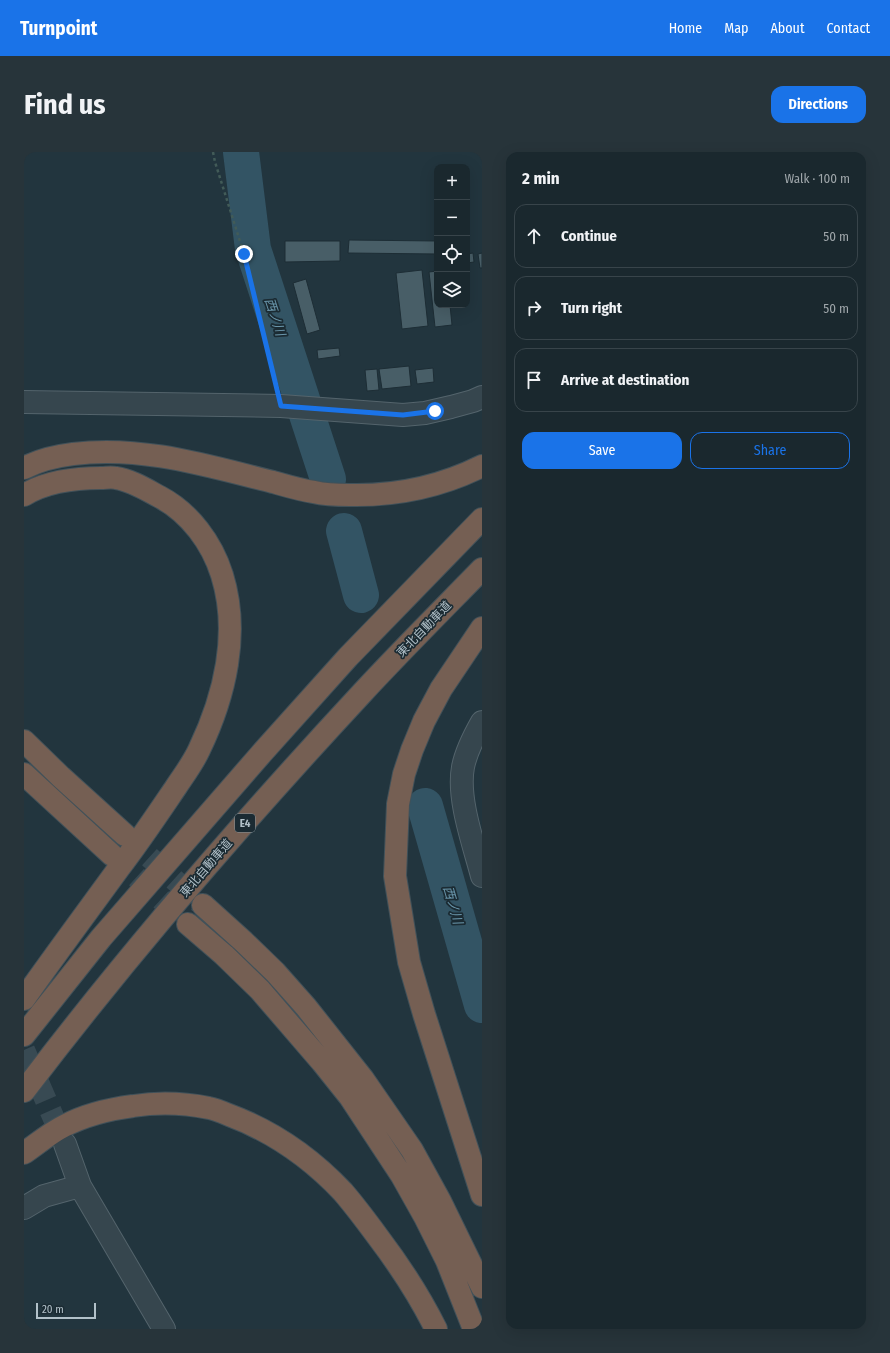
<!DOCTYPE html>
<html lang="en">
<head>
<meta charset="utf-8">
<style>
  :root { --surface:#1a282e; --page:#27343a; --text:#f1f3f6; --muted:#9fa6aa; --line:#38444a; --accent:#1a73e8 }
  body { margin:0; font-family:"Fira Sans Condensed","Noto Sans JP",sans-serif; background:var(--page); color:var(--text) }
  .controls { position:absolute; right:12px; top:12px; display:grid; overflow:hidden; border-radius:8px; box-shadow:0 4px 16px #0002 }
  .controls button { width:36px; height:36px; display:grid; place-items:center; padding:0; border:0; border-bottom:1px solid var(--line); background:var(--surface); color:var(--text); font:20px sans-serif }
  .scale { position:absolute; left:12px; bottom:10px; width:60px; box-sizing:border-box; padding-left:4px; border:2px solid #b2c1c9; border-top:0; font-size:11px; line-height:14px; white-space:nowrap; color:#b2c1c9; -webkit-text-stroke:3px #1b2b33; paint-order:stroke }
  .stop { position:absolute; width:12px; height:12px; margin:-9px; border:3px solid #1a73e8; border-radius:50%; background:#fff }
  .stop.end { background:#1a73e8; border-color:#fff; box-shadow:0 1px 4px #0008 }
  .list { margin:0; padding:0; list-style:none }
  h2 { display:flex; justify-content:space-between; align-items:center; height:52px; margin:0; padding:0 16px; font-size:17px }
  h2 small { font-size:13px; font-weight:400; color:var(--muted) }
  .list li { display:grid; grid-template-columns:26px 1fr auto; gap:12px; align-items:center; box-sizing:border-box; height:64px; margin:0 8px 8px; padding:0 8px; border:1px solid var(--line); border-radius:12px }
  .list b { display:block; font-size:15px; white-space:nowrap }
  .list em { font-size:13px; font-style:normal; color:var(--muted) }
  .actions { display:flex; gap:8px; padding:12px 16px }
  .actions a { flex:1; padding:9px 0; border:1px solid var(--accent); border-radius:12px; text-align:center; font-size:14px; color:var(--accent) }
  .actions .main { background:var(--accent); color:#fff }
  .icon { flex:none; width:22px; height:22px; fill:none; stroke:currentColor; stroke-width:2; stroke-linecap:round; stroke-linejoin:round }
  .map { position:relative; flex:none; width:458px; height:1177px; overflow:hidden; border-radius:12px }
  header { display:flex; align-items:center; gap:24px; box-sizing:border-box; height:56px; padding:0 20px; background:var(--accent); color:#fff }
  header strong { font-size:19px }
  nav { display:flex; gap:22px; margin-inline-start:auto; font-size:14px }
  .intro { display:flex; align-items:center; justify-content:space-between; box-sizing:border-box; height:96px; padding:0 24px }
  h1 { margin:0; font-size:28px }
  .button { padding:10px 18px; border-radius:12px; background:var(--accent); color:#fff; font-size:14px; font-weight:700 }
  main { display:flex; gap:24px; padding:0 24px }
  aside { flex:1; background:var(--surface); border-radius:12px; box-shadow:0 4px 16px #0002 }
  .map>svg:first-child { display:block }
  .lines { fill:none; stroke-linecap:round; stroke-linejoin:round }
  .river { stroke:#335464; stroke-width:36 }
  .building { fill:#485e67; stroke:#1d2d35 }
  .minor-tunnel { stroke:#384a53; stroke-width:22; stroke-dasharray:22 11; stroke-linecap:butt }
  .highway-tunnel { stroke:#384a53; stroke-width:22; stroke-dasharray:22 11; stroke-linecap:butt }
  .minor-casing { stroke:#54646c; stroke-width:24 }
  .highway-casing { stroke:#415159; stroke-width:24 }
  .path { stroke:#425b58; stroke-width:2.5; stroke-dasharray:3 3; stroke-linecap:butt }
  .minor { stroke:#36464e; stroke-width:22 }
  .highway { stroke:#755f53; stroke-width:22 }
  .route { stroke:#1a73e8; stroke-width:5 }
  .labels { text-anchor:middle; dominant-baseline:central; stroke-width:3.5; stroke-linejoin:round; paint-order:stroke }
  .shield { fill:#1b2b33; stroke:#85949c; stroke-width:1 }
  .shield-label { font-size:11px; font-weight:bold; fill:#b2c1c9 }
  .street-label { font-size:12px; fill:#b2c1c9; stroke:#1b2b33 }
  .water-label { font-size:13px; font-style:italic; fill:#6995aa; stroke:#1b2b33 }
</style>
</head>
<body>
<header>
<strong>Turnpoint</strong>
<nav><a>Home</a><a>Map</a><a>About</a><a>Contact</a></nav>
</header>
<div class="intro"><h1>Find us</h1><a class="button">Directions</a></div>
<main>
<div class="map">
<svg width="458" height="1177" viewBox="0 0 458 1177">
  <rect width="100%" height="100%" fill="#22353e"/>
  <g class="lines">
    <!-- river -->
    <path class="river" d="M217,0L229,97L304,327
      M320,379L337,443
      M401,654L458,853"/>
  </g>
  <!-- building -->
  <path class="building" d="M325,88L413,89V102L324,101Z
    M261,89H316V109L261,110Z
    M449,101L450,110L443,111V102Z
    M458,101V116H456L454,102Z
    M398,118L404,174L378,177L372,121Z
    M413,119V153H426L428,173L411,175L405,120Z
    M282,127L296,178L283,182L269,131Z
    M315,196L316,204L294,207L293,198Z
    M385,214L387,234L358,237L355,217Z
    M409,216L410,230L393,232L391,218Z
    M353,217L355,238L343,239L341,218Z"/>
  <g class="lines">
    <!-- minor-tunnel -->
    <path class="minor-tunnel" d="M0,898L41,992"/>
    <!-- highway-tunnel -->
    <path class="highway-tunnel" d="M101,683L176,751
      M88,703L164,772"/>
    <!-- minor casing -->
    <g class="minor-casing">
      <path id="minor" d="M0,250L257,254L379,263L401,261L427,255L449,249L458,245
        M458,570C450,584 442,600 439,615C433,647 450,693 458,724
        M41,992L56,1034L140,1177
        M0,1056L20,1044L56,1034"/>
    </g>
    <!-- highway casing -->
    <g class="highway-casing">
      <path id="highway" d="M0,316C15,308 33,304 49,302C117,293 184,314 249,330C263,334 276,338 290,340C302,343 315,343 326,343C374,344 416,335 458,314
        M0,343C23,329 50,326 77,326C82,326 87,325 92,326C107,328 123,338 136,345C166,361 188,391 198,423C216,481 201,544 175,598C169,611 160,623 152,635C133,663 115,690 95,716C63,760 31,803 0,847
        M458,476L417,537L400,569L388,598L380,622L374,652L371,724L385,810L400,862L458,1043
        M0,589L37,625L101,683
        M0,622L88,703
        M179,753L220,790L251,820L282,855L339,927L388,998L416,1049L458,1135
        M164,772L200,803L236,838L298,910L326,945L378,1024L401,1065L423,1109L450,1177
        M0,883L77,786L237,602L324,505L458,367
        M0,939C105,801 221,667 339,540C378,498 418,458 458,417
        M0,1001C13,992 26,981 40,974C61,963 86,957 109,954C135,950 160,951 185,956C191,957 198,960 205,963C248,979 287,1006 319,1040C331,1054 343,1070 354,1085C376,1114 396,1145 412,1177"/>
    </g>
    <!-- path -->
    <path class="path" d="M189,0L191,10L220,102L252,234"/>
    <!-- minor -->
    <use href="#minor" class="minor"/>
    <!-- highway -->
    <use href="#highway" class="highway"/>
  </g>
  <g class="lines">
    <!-- route -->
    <path class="route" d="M220,102L257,254L379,263L411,259"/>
  </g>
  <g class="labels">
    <!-- shield labels -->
    <rect class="shield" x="211" y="662" width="20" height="18" rx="3"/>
    <g class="shield-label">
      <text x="221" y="671">E4</text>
    </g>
    <!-- street labels -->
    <g class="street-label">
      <text transform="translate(400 477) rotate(-46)">東北自動車道</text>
      <text transform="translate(182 716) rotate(-49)">東北自動車道</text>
    </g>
    <!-- water labels -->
    <g class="water-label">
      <text transform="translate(251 165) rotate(72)">西ノ川</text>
      <text transform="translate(429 753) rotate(74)">西ノ川</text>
    </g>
  </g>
</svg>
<div class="controls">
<button>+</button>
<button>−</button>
<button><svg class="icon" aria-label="locate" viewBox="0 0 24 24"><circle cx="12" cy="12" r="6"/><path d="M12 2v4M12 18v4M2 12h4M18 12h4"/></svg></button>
<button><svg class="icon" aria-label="layers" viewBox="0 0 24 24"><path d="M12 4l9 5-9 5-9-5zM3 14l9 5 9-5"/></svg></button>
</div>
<div class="scale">20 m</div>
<div class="stop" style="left:411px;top:259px"></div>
<div class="stop end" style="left:220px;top:102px"></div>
</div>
<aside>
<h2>2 min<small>Walk · 100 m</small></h2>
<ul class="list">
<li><svg class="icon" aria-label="ahead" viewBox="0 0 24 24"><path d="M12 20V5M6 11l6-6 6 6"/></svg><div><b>Continue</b></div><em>50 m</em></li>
<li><svg class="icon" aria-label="right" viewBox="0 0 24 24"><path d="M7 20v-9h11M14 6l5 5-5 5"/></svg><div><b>Turn right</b></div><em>50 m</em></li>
<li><svg class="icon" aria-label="arrive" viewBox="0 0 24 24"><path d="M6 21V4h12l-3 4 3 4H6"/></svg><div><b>Arrive at destination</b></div></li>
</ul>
<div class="actions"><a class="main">Save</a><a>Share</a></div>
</aside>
</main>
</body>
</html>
